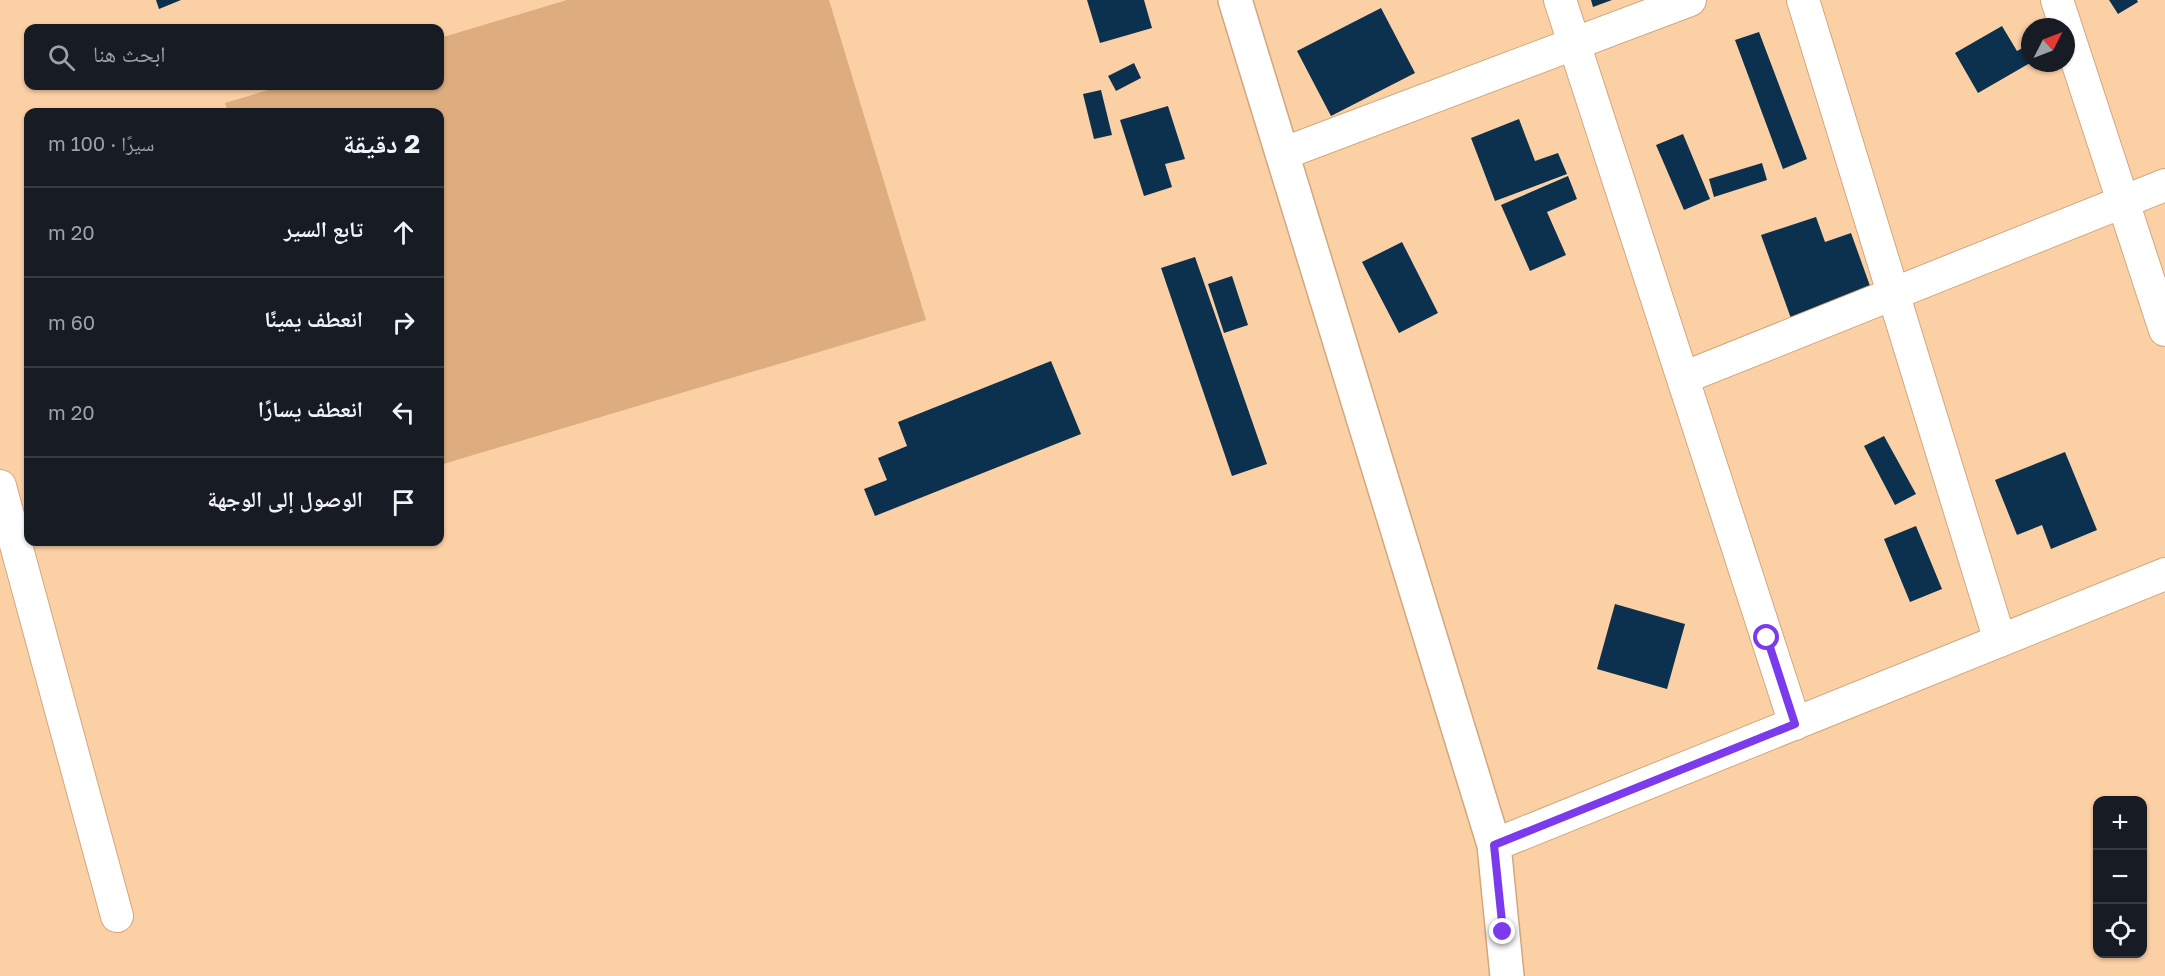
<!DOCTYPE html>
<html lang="ar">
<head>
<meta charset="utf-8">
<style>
  :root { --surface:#171b24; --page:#242831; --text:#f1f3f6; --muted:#9ea1a6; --line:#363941 }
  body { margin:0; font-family:"Golos Text","Noto Naskh Arabic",sans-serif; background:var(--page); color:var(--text); direction:rtl }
  .controls { position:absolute; right:18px; bottom:18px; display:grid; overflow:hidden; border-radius:12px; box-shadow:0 2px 4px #0004 }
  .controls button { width:54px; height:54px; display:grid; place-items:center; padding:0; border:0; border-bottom:2px solid var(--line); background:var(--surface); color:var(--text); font:30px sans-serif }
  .compass { position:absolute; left:2021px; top:18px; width:54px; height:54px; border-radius:50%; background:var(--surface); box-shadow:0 2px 4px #0004; rotate:48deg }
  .stop { position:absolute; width:18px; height:18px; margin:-14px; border:4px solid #7c3aed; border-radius:50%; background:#fff }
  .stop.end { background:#7c3aed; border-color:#fff; box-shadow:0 2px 6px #0008 }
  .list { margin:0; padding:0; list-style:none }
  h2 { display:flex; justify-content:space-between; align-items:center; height:78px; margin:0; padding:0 24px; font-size:26px }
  h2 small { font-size:20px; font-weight:400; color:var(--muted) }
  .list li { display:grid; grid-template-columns:39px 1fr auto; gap:18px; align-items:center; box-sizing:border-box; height:90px; padding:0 24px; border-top:2px solid var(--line) }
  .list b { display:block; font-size:22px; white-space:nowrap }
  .list em { font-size:20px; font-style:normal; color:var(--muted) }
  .icon { flex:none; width:33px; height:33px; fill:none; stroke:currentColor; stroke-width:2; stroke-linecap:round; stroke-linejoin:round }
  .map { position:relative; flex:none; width:2165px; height:976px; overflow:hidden; direction:ltr }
  .search { position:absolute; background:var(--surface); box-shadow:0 2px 4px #0004; left:24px; top:24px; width:420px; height:66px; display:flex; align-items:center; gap:15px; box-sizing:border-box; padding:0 21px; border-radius:12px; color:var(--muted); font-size:22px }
  .panel { position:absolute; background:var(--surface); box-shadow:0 2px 4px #0004; left:24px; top:108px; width:420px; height:438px; border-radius:12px; direction:rtl }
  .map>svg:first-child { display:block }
  .green { fill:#ddad7f }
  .building { fill:#0b314e }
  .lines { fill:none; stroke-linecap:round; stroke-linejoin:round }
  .street-casing { stroke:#d2a77d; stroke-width:34 }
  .secondary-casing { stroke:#d2a77d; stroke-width:36 }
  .street { stroke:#fff; stroke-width:32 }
  .secondary { stroke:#fff; stroke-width:33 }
  .route { stroke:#7c3aed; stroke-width:8 }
</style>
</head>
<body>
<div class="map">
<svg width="2165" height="976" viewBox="0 0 2165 976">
  <rect width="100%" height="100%" fill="#fcd0a5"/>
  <!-- green -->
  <path class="green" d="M567,0H829L926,320L440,465V112H228L225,103L282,86H440V38Z"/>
  <!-- building -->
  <path class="building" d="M156,0H181L159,9Z
    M1087,0H1144L1152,28L1100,43Z
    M1591,0H1612L1593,7Z
    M2109,0H2137L2138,2L2118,14Z
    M1381,8L1415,73L1331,116L1297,51Z
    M2002,26L2017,51L2030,44V63L1978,93L1955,53Z
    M1759,32L1807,159L1783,169L1735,40Z
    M1134,63L1141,78L1116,91L1108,76Z
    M1101,90L1112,135L1094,139L1083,94Z
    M1168,106L1185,159L1165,164L1172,187L1144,196L1120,120Z
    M1519,119L1535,161L1558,153L1567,174L1495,201L1471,138Z
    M1683,134L1710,199L1684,210L1656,145Z
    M1762,163L1767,180L1714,197L1709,179Z
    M1568,176L1577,199L1547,212L1566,255L1530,271L1501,205Z
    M1816,217L1825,242L1851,233L1874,297L1793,324L1761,235Z
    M1402,242L1438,313L1399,333L1362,262Z
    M1195,257L1267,464L1232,476L1161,268Z
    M1232,276L1248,325L1224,333L1208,284Z
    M1051,361L1081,434L875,516L864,489L887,480L878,458L907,446L898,422Z
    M1884,436L1916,494L1895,505L1864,446Z
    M2065,452L2097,530L2051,549L2042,525L2017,535L1995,480Z
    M1916,526L1942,589L1910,602L1884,539Z
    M1615,604L1685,624L1667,689L1597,669Z"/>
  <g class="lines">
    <!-- street casing -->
    <g class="street-casing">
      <path id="street" d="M1560,0L1795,724
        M1803,0L2000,641
        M2057,0L2165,330
        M1282,154L1690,0
        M1683,378L2165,185
        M0,486L117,916
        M1494,845L2165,574"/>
    </g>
    <!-- secondary casing -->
    <g class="secondary-casing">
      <path id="secondary" d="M1235,0L1494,845L1507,976"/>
    </g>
    <!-- street -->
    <use href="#street" class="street"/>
    <!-- secondary -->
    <use href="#secondary" class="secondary"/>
  </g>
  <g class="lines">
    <!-- route -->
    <path class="route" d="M1503,932L1494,845L1795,724L1767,638"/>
  </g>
</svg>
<div class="controls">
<button>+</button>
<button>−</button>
<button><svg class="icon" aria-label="locate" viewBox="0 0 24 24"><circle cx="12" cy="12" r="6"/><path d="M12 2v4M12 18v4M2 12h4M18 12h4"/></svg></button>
</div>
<svg class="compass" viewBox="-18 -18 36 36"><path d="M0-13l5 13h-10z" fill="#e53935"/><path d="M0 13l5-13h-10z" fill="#9ea1a6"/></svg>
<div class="stop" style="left:1767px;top:638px"></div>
<div class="stop end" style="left:1503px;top:932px"></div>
<div class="search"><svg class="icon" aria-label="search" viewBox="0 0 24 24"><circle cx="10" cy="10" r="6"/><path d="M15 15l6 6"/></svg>ابحث هنا</div>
<section class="panel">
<h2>2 دقيقة<small>سيرًا · 100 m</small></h2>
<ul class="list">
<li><svg class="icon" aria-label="ahead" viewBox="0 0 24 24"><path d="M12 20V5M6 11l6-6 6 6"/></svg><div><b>تابع السير</b></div><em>20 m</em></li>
<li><svg class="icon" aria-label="right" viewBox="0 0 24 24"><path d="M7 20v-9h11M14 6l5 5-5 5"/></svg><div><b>انعطف يمينًا</b></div><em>60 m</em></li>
<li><svg class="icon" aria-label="left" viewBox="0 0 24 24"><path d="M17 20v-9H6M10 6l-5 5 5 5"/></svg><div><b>انعطف يسارًا</b></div><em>20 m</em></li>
<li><svg class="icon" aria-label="arrive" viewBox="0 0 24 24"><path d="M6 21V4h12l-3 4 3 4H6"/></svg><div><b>الوصول إلى الوجهة</b></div></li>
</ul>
</section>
</div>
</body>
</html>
